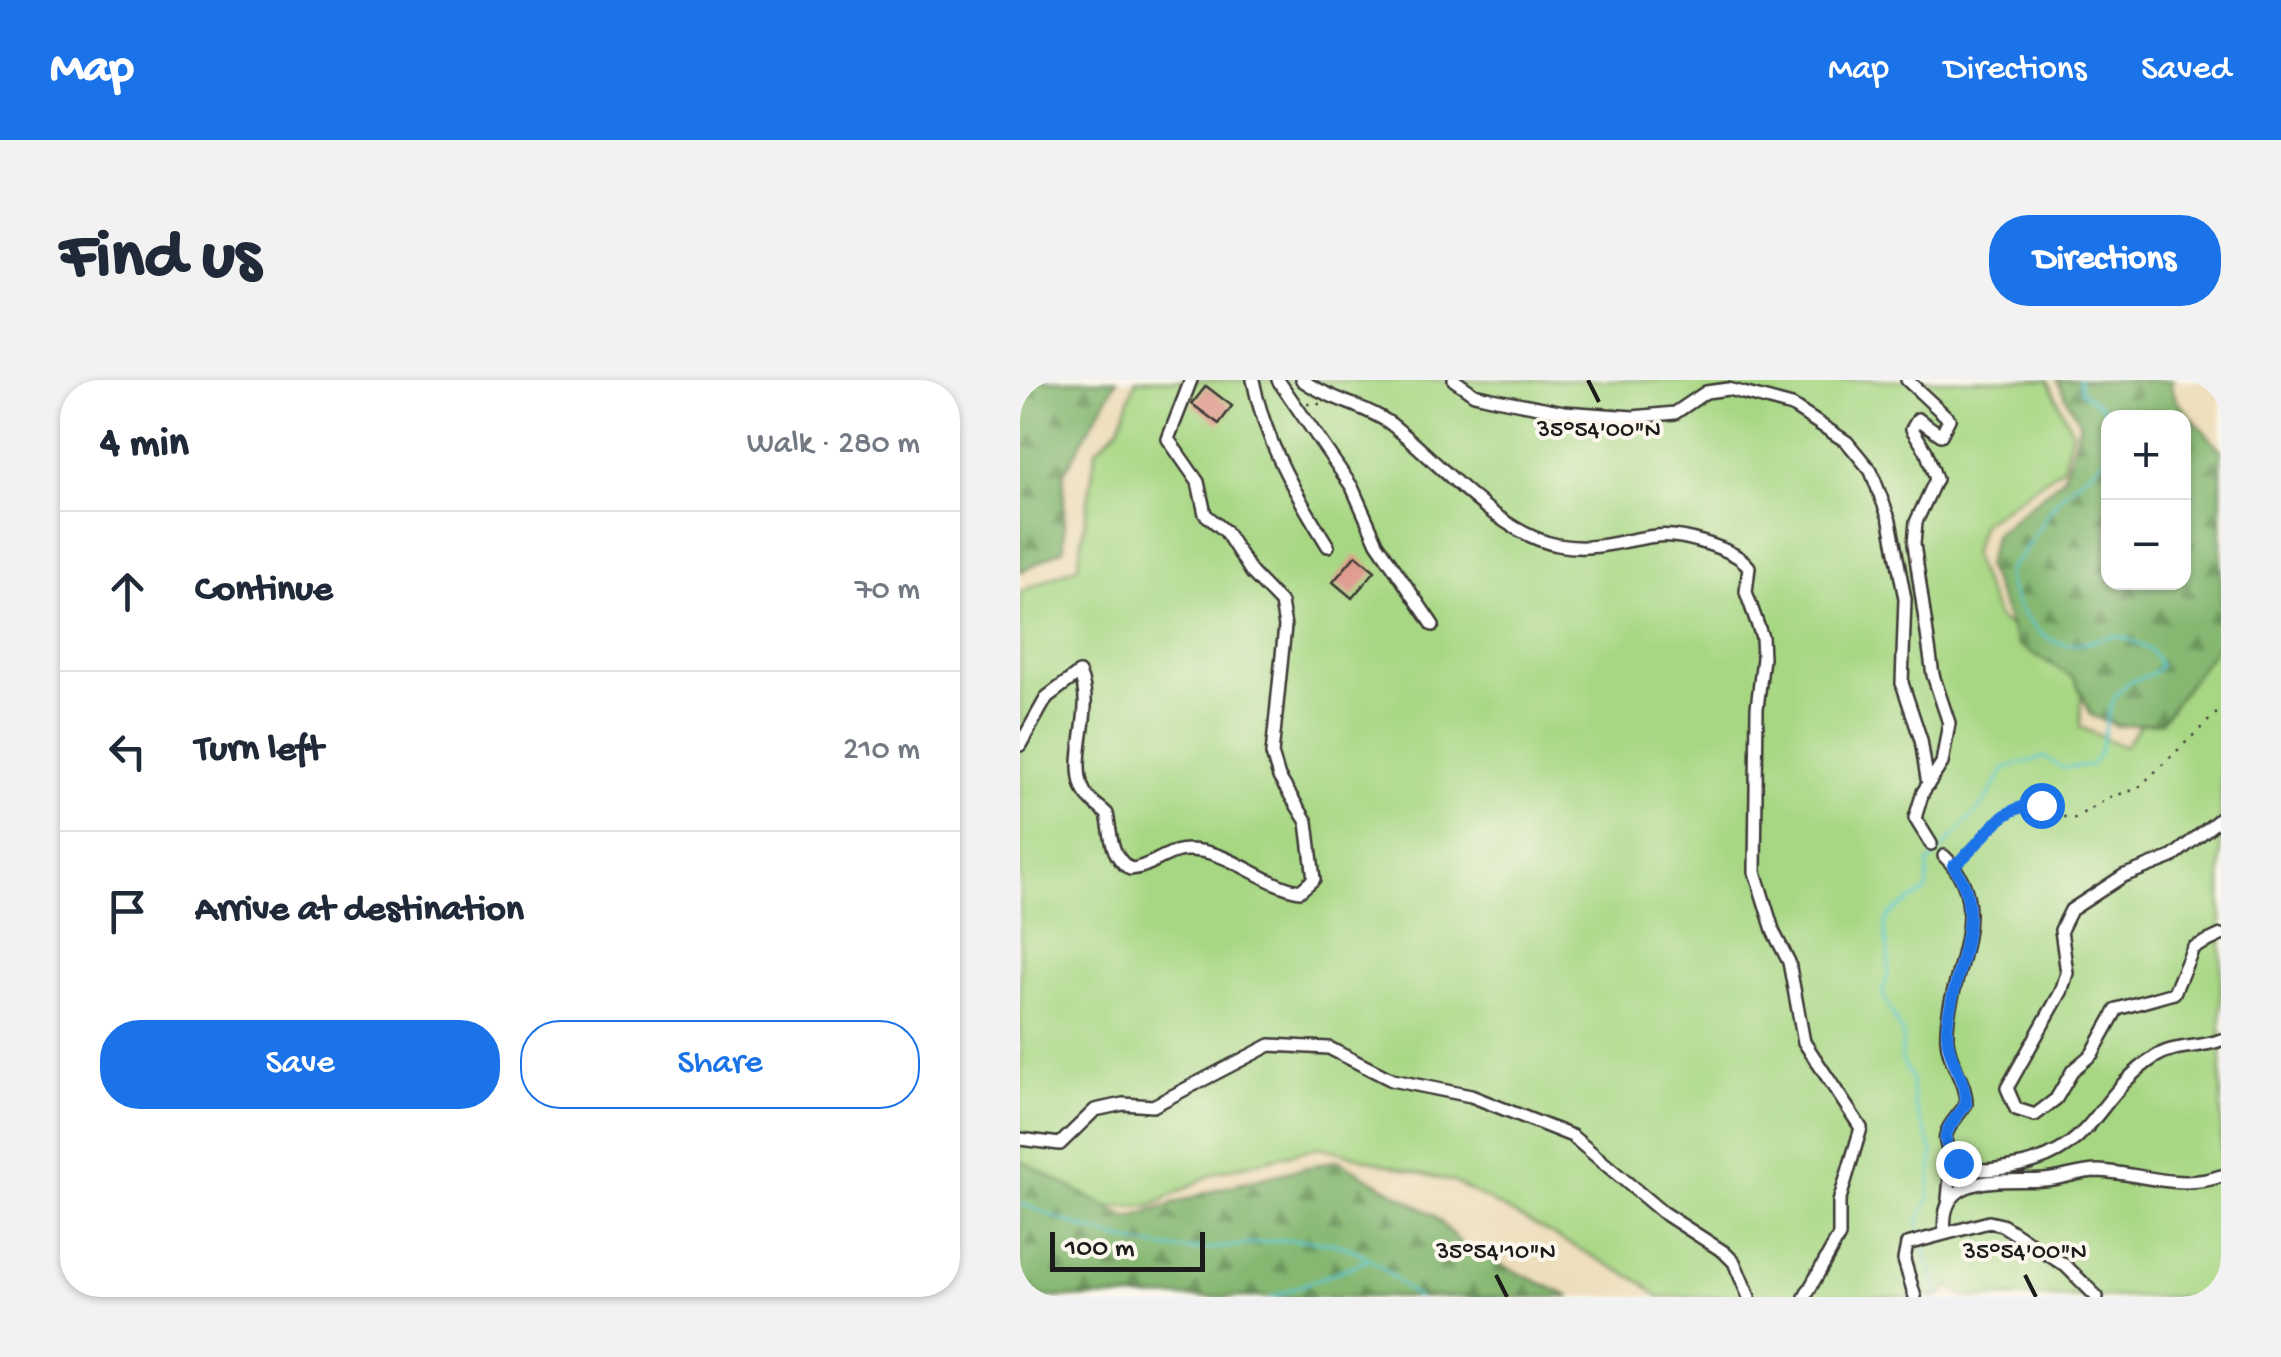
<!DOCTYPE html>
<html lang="en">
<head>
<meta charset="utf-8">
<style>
  :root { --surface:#fff; --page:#f2f2f3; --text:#1f2937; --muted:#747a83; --line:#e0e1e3; --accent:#1a73e8 }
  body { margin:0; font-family:"Gochi Hand",sans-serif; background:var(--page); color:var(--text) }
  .controls { position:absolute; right:30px; top:30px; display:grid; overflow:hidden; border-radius:20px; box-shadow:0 2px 8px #0004 }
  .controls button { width:90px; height:90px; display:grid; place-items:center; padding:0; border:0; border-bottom:2px solid var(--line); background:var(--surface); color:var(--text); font:50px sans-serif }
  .scale { position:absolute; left:30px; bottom:25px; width:155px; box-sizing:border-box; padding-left:10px; border:5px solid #1c1c1c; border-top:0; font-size:28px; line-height:35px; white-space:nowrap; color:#1c1c1c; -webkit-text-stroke:8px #fbf7ec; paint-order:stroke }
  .stop { position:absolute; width:30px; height:30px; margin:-22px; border:8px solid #1a73e8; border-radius:50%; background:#fff }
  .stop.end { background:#1a73e8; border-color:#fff; box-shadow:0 2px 10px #0008 }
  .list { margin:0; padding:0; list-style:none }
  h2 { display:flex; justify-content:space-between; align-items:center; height:130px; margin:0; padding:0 40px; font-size:42px }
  h2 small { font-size:32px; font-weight:400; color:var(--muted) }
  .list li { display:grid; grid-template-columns:65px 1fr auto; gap:30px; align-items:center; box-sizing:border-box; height:160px; padding:0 40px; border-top:2px solid var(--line) }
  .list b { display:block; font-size:38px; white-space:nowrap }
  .list em { font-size:32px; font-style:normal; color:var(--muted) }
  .actions { display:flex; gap:20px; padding:30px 40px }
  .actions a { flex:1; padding:22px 0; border:2px solid var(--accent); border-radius:40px; text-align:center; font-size:35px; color:var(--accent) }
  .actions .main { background:var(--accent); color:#fff }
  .icon { flex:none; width:55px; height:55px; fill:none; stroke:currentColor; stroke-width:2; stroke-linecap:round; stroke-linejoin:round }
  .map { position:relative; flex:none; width:1201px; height:917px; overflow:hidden; border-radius:40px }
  header { display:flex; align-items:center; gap:60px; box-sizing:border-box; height:140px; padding:0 50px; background:var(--accent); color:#fff }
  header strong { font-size:48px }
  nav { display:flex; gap:55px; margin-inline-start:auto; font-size:35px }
  .intro { display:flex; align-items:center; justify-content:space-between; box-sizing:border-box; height:240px; padding:0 60px }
  h1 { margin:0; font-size:70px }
  .button { padding:25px 45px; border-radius:40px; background:var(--accent); color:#fff; font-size:35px; font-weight:700 }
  main { display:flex; gap:60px; padding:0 60px }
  aside { flex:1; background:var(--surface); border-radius:40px; box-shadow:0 2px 8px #0004 }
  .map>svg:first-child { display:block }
  .grass { fill:#a8d784; stroke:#627a50; stroke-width:2.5 }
  .forest { fill:url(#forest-firs); stroke:#516a47; stroke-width:2.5; fill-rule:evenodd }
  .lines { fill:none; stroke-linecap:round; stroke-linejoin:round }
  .stream { stroke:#5cc9d2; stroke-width:2.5 }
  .building { fill:#de978c }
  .minor-casing { stroke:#3b3934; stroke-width:16 }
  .path { stroke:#3b3934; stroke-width:2.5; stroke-dasharray:2.5 8; stroke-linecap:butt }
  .minor { stroke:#fff; stroke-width:11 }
  .route { stroke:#1a73e8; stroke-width:12 }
  .ticks { fill:none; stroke:#1c1c1c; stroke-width:4 }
  .ticks-label { font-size:25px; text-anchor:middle; fill:#1c1c1c; stroke:#fbf7ec; stroke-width:8; stroke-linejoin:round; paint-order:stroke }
</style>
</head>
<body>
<header>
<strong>Map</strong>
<nav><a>Map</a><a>Directions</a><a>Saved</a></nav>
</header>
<div class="intro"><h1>Find us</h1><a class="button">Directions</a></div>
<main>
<aside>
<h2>4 min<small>Walk · 280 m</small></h2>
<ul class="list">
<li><svg class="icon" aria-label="ahead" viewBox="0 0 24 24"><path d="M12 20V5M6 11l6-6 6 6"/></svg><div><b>Continue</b></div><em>70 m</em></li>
<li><svg class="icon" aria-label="left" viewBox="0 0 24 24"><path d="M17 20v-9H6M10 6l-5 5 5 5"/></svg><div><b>Turn left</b></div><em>210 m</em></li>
<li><svg class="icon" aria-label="arrive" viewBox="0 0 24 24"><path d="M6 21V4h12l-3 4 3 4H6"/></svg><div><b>Arrive at destination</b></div></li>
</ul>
<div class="actions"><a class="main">Save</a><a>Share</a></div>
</aside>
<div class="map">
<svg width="1201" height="917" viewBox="0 0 1201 917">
  <defs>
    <pattern id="forest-firs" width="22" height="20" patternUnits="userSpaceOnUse" patternTransform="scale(2.5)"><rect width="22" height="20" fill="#86b872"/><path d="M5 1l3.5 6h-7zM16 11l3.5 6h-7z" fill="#6d955d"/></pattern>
  </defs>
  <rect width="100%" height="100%" fill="#fbf7ec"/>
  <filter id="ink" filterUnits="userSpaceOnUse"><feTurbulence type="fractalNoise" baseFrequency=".01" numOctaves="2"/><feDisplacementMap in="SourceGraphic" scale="20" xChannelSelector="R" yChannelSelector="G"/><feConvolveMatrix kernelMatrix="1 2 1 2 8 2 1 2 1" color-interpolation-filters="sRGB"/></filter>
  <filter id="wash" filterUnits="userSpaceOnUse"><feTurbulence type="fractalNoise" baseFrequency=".0048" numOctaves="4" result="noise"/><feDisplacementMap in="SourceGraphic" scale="40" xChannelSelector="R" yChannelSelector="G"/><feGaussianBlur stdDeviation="2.25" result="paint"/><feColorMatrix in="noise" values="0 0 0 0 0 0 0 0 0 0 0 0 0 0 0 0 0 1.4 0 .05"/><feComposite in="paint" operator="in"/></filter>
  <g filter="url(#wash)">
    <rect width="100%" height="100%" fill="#edddba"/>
    <!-- grass -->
    <path class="grass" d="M116,0H1028L1052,51L1043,87L962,143L952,175L978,239L1062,296L1060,347L1104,367L1201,232V917H946L929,906L920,917H639L623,903L434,802L300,767L197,792L132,826L72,828L0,789V212L58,186L76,70L99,47Z"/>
    <!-- forest -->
    <path class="forest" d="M0,0H97L44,93V169L0,192Z
      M1037,0H1153L1150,4L1157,21L1201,70V260L1141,342L1098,346L1071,335L1054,298L998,265L966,186L975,154L1043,98L1060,43ZM1088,38H1164V202H1088Z
      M0,780L109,839L198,809L317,780L414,835L446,869L551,917H0Z"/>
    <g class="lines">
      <!-- stream -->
      <path class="stream" d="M1059,0L1061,11L1097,38
        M0,823C49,843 100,864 154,869C216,874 275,845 336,871C359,882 376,902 397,917
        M900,855L898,843L909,819L913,772L894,724L891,698L881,679L883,655L862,613C877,581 861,553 866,540C871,529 897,518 907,510L908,484L963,425L985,388L1025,377L1042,388L1071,385C1088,367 1082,338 1095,317C1110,293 1127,302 1140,287C1137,275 1131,271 1121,265C1084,245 1079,267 1046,264C1016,262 986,218 987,190C1013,166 1023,133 1046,111C1061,97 1076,91 1088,73
        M902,863L920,917
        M252,917L348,880"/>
    </g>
    <g id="blocks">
      <!-- building -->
      <path class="building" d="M186,6L212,26L199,44L172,24Z
        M336,175L355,191L332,218L313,202Z"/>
    </g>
  </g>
  <g filter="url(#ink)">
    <use href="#blocks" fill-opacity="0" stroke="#3b3934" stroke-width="2.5"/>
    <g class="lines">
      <!-- minor casing -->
      <g class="minor-casing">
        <path id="minor" d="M233,0C245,62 275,113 308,166
          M258,0L332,107L357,163L413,245
          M282,0C310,20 347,26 371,44C418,80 477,154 538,165C575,172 601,160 636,156C659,153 715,168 729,187L726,212L742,257L743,278L737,328L735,492L754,553L769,582L784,662L841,748L819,822V856L785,917
          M434,0L454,14L471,18L544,32L613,37L655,33L686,12L708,9L772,26L827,62L851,91L870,141L885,219L882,303L901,360L908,405
          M887,0L929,39L921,55L898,39L892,49L906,71L916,99L896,142L894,164L913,295L929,343L922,383L903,412L895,438L911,464
          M0,365L27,317L59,293C77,329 48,377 64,411C69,421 79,426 87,434C92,456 89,474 110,489C131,488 147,469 169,470C210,470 243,505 280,511L294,499L287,442L259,397L252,374L265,246L261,223L232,193L205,151L185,134L178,102L148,59L171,0
          M1201,438L1152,477L1103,496L1051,530L1041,550L1047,593L1041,612L987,708L996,729L1015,735L1036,719L1053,690L1072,674L1097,629L1154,613L1173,568L1201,555
          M924,476C980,528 924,600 927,659C928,683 946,700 946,724C931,747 913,755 938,783C956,793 971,790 991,787C1077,773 1072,718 1135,677C1155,664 1178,669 1201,660
          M0,759L40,764L75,730L103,724L133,726L250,665L309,668L372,700L451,716L552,756L642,832L704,872L714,882L729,917
          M928,819L932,777
          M925,852C918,790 983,803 1024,800C1042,799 1059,791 1078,791C1121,793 1159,811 1201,796
          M895,917L884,880L887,864L969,842L982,845L1046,886L1077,917"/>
      </g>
      <!-- path -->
      <path class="path" d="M287,24H304
        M942,479C962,456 987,415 1024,426C1035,430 1041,438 1053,439L1090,417L1117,409L1201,329"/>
      <!-- minor -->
      <use href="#minor" class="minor"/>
    </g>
  </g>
  <g class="lines" filter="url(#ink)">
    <!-- route -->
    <path class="route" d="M938,783C913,755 931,747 946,724C946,697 926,678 927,650C929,601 971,533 933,486C965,464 976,423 1021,425"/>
  </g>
  <!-- ticks -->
  <path class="ticks" d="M568,0L579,22M476,895L487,917M1005,895L1016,917"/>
  <g class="ticks-label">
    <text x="579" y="56">35°54'00"N</text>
    <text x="476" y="878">35°54'10"N</text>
    <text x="1005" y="878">35°54'00"N</text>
  </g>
</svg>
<div class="controls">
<button>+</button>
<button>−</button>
</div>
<div class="scale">100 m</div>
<div class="stop" style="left:1021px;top:425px"></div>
<div class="stop end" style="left:938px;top:783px"></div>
</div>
</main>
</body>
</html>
